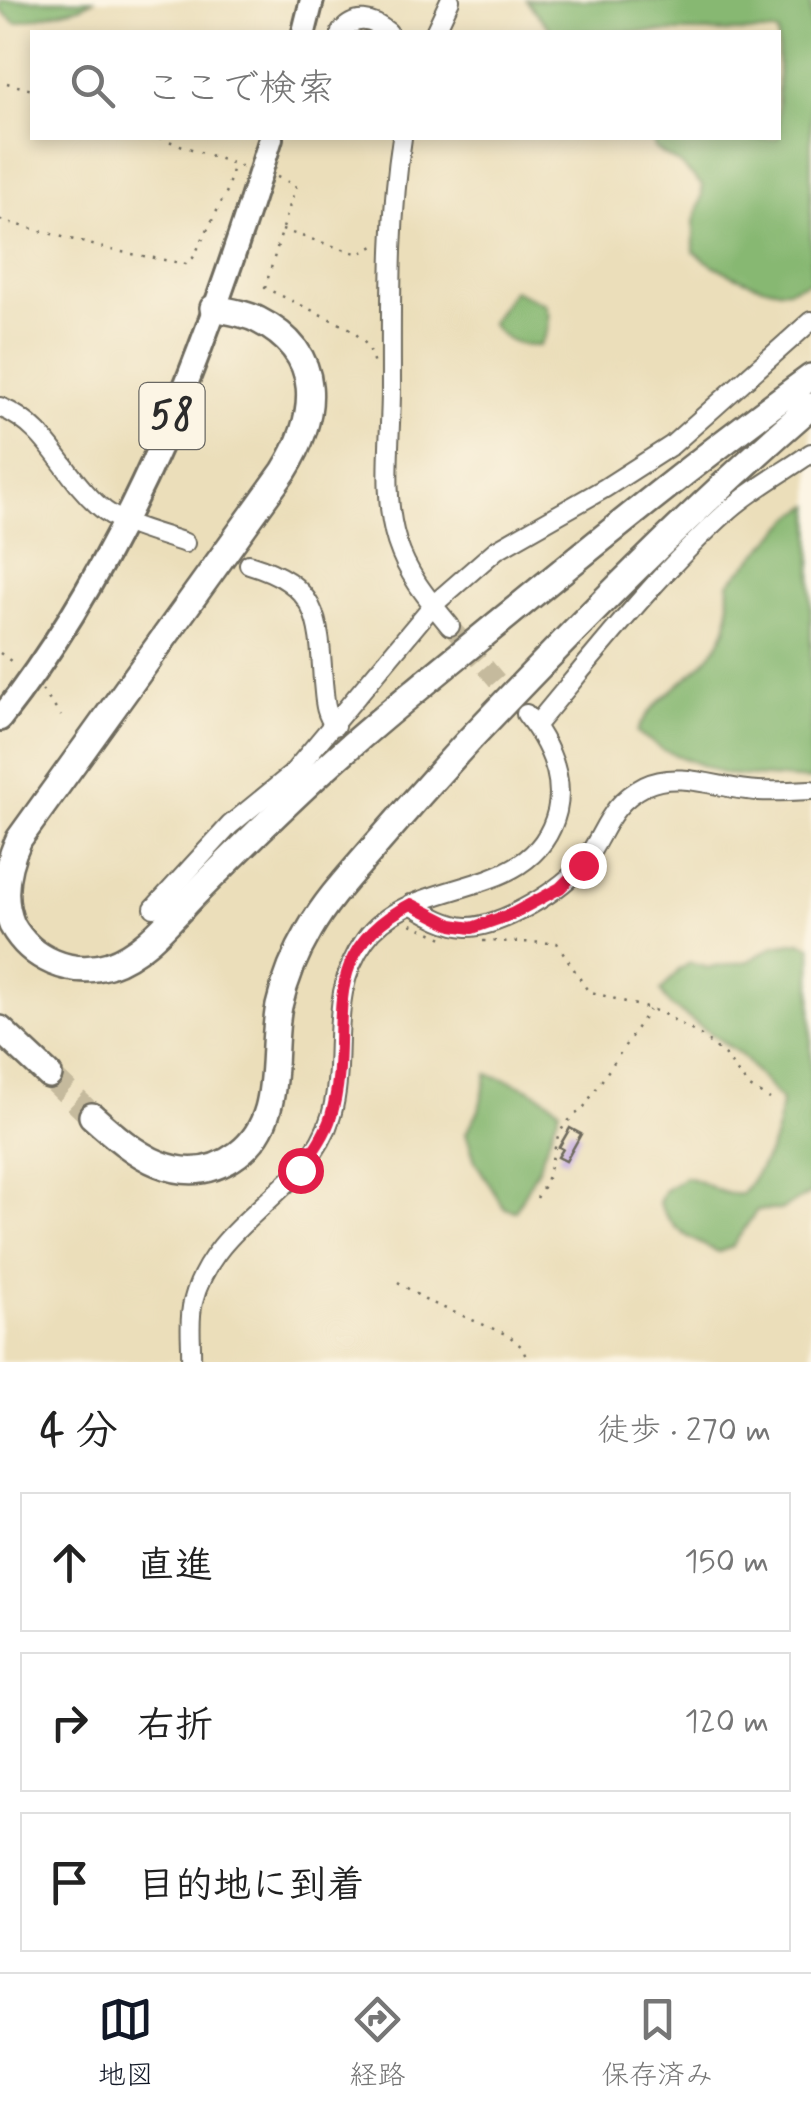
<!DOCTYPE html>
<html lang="ja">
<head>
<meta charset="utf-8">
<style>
  :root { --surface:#fff; --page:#f2f2f2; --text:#222; --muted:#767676; --line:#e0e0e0; --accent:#111827 }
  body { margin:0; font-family:Mynerve,"Klee One",sans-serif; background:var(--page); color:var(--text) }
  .stop { position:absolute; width:30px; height:30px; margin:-22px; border:8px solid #e11d48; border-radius:50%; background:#fff }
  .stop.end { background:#e11d48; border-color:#fff; box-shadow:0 2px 10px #0008 }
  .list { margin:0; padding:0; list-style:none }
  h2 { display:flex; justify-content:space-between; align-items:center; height:130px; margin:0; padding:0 40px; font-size:42px }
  h2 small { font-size:32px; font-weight:400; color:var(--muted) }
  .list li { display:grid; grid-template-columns:65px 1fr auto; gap:30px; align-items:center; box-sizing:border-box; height:140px; margin:0 20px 20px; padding:0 20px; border:2px solid var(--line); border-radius:0px }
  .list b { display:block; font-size:38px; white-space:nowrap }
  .list em { font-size:32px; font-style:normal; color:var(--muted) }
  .icon { flex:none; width:55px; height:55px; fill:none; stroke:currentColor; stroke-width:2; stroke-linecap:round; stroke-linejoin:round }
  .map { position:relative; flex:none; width:811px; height:1362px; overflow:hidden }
  .search { position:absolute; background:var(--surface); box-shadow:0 5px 15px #0003; left:30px; right:30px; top:30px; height:110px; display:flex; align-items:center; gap:25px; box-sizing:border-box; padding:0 35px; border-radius:0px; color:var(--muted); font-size:38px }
  .sheet { height:610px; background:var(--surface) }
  nav { display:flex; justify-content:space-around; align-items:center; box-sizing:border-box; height:140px; border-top:2px solid var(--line); background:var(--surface); font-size:28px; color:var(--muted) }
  nav a { display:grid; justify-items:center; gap:5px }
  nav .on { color:var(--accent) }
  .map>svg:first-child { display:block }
  .forest { fill:#87b872; stroke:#59724e; stroke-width:2.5 }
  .building { fill:#bfa4df }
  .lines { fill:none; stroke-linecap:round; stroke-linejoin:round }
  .minor-tunnel { stroke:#c5ba9d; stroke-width:18; stroke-dasharray:18 9; stroke-linecap:butt }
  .highway-tunnel { stroke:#c5ba9d; stroke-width:25; stroke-dasharray:25 12; stroke-linecap:butt }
  .minor-casing { stroke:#6e6a5d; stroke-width:22 }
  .major-casing { stroke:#6e6a5d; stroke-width:28 }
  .highway-casing { stroke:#6e6a5d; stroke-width:30 }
  .path { stroke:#6e6a5d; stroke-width:2.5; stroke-dasharray:2.5 8; stroke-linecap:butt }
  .minor { stroke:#fff; stroke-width:18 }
  .major { stroke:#fff; stroke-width:22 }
  .highway { stroke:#fff; stroke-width:25 }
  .route { stroke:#e11d48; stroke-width:12 }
  .labels { text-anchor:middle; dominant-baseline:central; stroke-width:8; stroke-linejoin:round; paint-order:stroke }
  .shield { fill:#fcf5e5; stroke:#6a6863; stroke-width:2.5 }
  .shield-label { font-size:38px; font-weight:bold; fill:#2b2b2b }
</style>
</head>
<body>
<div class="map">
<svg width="811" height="1362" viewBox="0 0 811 1362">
  <rect width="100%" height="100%" fill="#fcf5e5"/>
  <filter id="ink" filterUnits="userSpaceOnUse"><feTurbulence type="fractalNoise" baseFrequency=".01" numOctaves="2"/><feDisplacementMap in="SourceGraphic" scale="20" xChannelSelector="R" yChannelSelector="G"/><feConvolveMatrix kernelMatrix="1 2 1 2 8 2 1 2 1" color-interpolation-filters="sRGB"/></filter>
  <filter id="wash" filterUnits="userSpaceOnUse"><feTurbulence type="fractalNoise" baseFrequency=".0048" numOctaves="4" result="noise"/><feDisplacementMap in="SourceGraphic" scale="40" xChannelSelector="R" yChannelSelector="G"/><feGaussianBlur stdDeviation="2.25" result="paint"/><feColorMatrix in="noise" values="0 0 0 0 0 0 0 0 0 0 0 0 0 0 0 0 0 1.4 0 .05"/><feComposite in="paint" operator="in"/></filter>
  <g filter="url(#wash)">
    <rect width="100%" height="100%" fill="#ebdeba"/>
    <!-- forest -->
    <path class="forest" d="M0,0H93L83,6L16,23L0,10Z
      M526,0H811V281C804,284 795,288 788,289C761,292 714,268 694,252V222L702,196V185L681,165L655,149L653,139L778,138V32H552Z
      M513,290L545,304C552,321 549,331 539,346C522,347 500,339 491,323Z
      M811,505V780L724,774L663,750L637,732C656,691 707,674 725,631C731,618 728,597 729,583L795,515Z
      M800,942L811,946V1193L780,1210H757L732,1247L719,1252C692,1241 671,1230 659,1203L664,1191L685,1177C710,1182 716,1196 742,1194C767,1160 778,1143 781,1100L740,1054L670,1005L661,991L679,970L690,963L709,968L749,961L774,946Z
      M487,1074C514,1081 539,1091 560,1109L538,1168L515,1211L504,1208L475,1161L466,1133L479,1110Z"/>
    <g id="blocks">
      <!-- building -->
      <path class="building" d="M570,1128L581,1134L566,1161L558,1157L563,1149L559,1147Z"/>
    </g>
  </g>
  <g filter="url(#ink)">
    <use href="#blocks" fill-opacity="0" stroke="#6e6a5d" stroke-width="2.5"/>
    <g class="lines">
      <!-- minor-tunnel -->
      <path class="minor-tunnel" d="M450,626L518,705"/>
      <!-- highway-tunnel -->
      <path class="highway-tunnel" d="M49,1075L92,1116"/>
      <!-- minor casing -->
      <g class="minor-casing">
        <path id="minor" d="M341,32C355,15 372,19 388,32
          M435,32L450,0
          M402,138C389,221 391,305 391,390C391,439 382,495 397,542C408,576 428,599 450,626
          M0,407C50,428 61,473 99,506C121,526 158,533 185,543
          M249,564C318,585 319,617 323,682C325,700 324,712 335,726
          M535,726C597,652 657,574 729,510C754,488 784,472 811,453
          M411,904C428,914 447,926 467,927C499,928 566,888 584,862C606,832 608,805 645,786C679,769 722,790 758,791C775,792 793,791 811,790
          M154,908L230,825L291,775L433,605L496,550L605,488L672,445L811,321
          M191,1362C192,1342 188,1321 193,1302C214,1218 308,1194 331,1116C348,1056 325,995 365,940C413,872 535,904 557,811C565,775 548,742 526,714"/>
      </g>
      <!-- major casing -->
      <g class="major-casing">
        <path id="major" d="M304,32L312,0
          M0,719C133,550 209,341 271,138"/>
      </g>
      <!-- highway casing -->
      <g class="highway-casing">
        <path id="highway" d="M213,308C228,311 245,313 258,320C326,354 318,416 284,471L19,839C6,867 0,896 12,925C31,959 71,977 109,965C147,952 173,915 201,888C244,845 287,802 332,762C389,711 448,664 507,616C607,534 707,453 811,377
          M0,1029L49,1075
          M92,1116C132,1152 183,1195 238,1154C285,1119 269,1056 279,1006C285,979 296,953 310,929C327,899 352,873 375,846C406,810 438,774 470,739C580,623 690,511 811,406"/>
      </g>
      <!-- path -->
      <path class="path" d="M7,83L32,90
        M160,138L246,168
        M277,177L296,185L265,288L351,329L369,347L375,369
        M0,220L111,250L186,264L193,258L227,191L233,165
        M282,230L359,254L378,244
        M0,653L15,664
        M42,690L61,716
        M411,924L445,939
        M483,941L557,943L588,991L660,1012L700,1035L725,1056L748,1086L770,1099
        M537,1198L546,1182L558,1136L565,1124L584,1107L649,1010
        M398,1282L425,1300L508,1335L522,1347L528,1362"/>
      <!-- minor -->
      <use href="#minor" class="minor"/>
      <!-- major -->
      <use href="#major" class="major"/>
      <!-- highway -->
      <use href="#highway" class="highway"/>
    </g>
  </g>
  <g class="lines" filter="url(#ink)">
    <!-- route -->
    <path class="route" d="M300,1170C311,1154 325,1136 331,1116C356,1032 309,956 411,904L452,925L472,928L512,914L560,888L583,865"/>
  </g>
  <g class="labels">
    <!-- shield labels -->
    <rect class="shield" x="139.5" y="383" width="65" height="66" rx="8"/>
    <g class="shield-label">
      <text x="172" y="416">58</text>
    </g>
  </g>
</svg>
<div class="stop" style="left:300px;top:1170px"></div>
<div class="stop end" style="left:583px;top:865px"></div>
<div class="search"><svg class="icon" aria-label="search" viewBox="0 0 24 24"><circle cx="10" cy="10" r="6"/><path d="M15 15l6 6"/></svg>ここで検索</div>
</div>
<section class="sheet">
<h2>4 分<small>徒歩 · 270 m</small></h2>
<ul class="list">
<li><svg class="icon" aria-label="ahead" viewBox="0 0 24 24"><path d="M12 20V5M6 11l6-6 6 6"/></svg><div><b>直進</b></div><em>150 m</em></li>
<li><svg class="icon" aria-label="right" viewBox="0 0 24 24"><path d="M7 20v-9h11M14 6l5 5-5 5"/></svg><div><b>右折</b></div><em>120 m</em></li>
<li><svg class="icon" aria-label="arrive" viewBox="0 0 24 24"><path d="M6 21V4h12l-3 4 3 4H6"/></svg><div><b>目的地に到着</b></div></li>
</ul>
</section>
<nav>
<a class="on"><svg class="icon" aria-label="map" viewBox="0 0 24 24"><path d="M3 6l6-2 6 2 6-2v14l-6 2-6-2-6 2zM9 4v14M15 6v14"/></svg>地図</a>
<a><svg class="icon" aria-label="directions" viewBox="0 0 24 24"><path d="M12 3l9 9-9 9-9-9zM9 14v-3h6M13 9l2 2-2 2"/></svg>経路</a>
<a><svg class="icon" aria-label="saved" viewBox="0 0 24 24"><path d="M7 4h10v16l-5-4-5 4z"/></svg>保存済み</a>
</nav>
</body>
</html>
